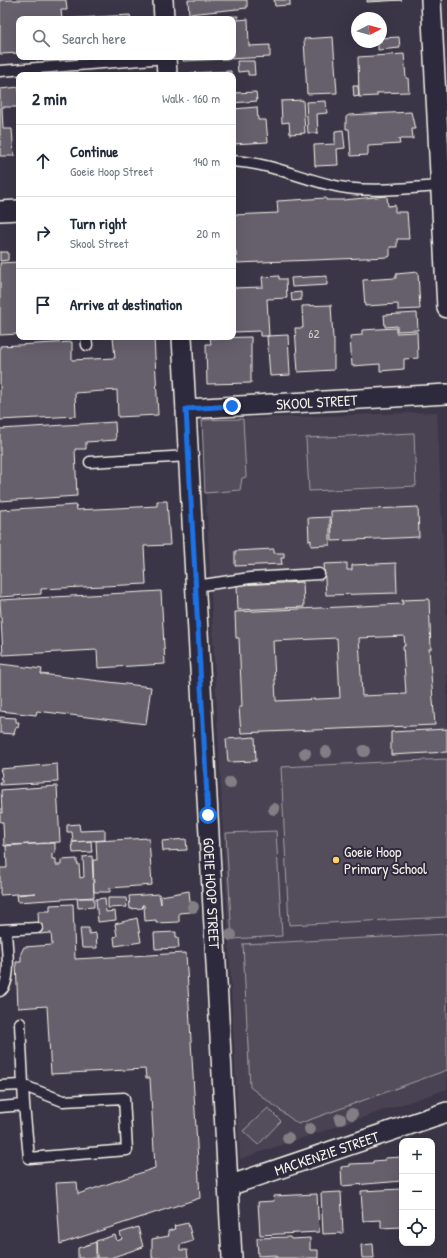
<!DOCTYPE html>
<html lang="en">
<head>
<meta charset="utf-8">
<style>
  :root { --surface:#fff; --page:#f2f2f3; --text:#1f2937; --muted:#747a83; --line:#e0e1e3 }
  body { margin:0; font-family:"Patrick Hand",sans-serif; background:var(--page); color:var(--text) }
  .controls { position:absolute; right:12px; bottom:12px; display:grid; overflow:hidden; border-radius:8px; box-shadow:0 4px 16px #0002 }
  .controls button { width:36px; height:36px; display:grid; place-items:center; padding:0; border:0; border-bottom:1px solid var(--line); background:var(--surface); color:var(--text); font:20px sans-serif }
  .compass { position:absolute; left:351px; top:12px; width:36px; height:36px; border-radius:50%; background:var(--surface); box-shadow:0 4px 16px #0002; rotate:84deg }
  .stop { position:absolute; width:12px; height:12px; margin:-9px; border:3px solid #1a73e8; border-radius:50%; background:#fff }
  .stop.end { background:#1a73e8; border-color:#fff; box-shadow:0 1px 4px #0008 }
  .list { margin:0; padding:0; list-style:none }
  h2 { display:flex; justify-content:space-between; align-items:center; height:52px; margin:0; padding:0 16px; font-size:17px }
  h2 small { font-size:13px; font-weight:400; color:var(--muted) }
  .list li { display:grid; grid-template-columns:26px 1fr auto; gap:12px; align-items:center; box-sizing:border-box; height:72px; padding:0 16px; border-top:1px solid var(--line) }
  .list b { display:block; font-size:15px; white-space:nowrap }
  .list p { margin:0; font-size:13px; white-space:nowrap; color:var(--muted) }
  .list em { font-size:13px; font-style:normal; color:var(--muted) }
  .icon { flex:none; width:22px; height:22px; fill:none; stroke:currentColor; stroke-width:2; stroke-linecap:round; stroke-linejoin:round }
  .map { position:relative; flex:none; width:447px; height:1258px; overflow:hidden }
  .search { position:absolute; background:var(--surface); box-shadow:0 4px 16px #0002; left:16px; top:16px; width:220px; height:44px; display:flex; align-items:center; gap:10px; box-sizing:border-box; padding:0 14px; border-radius:8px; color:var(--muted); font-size:15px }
  .panel { position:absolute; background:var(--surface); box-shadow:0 4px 16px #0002; left:16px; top:72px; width:220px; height:268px; border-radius:8px }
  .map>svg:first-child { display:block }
  .built { fill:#484352 }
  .park { fill:#534e5c; stroke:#a4a0a2 }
  .building { fill:#65616c; stroke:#f4f1e8; fill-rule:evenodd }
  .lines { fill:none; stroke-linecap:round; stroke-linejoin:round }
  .lane-casing { stroke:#f4f1e8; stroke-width:13 }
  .street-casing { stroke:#f4f1e8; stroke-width:22 }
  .lane { stroke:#2f2a3d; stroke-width:10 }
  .street { stroke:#2f2a3d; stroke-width:19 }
  .tree { fill:#827e85 }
  .route { stroke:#1a73e8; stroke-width:5 }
  .poi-dot { fill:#ffd166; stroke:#2f2a3d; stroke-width:1.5 }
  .labels { text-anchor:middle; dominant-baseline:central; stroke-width:4; stroke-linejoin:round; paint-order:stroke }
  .number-label { font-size:13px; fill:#d0cdc9 }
  .street-label { font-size:15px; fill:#f4f1e8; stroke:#2f2a3d }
  .poi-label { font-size:15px; fill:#f4f1e8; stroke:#2f2a3d; text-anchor:start }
</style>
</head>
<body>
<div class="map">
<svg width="447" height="1258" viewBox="0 0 447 1258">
  <rect width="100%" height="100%" fill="#3b3647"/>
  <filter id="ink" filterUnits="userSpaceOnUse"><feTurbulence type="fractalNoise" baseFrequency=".025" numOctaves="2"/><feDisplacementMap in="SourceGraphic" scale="8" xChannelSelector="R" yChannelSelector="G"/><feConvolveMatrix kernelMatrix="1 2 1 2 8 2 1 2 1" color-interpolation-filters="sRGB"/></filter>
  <g filter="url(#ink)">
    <!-- built -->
    <path class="built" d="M437,412L447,631V1089L240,1159L202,420Z"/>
    <!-- park -->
    <path class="park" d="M243,419L246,477L242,478L240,490L205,493L202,420Z
      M414,433L416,486L309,491L306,438Z
      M447,759V917L289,925L281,767Z
      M276,831L282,936L232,939L226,833Z
      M447,934V1070L298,1124L250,1087L243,944Z
      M268,1108L281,1121L258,1145L243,1131Z"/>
    <!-- building -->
    <path class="building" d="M0,0H66L67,10H61L62,19H19V53L0,54Z
      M188,0H247V8L189,14Z
      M274,0H290V5L275,6Z
      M367,0H402L367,2Z
      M130,15L131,19H62Z
      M238,16V20L248,19L249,46L270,45V57L183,61V57H233V19L193,18Z
      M333,37L337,93L307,94L304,39Z
      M399,37L400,48L378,50V42H381V38Z
      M404,54L406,78H408L409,92L377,93V96L359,97L358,57Z
      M237,61H254L255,75H248V71L238,72Z
      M231,71V75H191L190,73Z
      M353,86H358L359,96L354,97Z
      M19,87V107H2L3,129H12L14,156H0V89Z
      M256,92L257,101L233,103V93Z
      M303,100L305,133L290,134L289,122L282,123L281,101Z
      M326,101L327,113L317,114L318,133H308L306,102Z
      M257,107L258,120H266L268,142L233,144V109Z
      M411,112L415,129H412L413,139H399L400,144L368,146V155L351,156L349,129H346V117L349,115Z
      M343,130L345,148L337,149L338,165L315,166L314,145L335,144V131Z
      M386,196L387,197L388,206L395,205V212H407L409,239H397V247H390V256L389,257L237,263L236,251H233V215L278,213L277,201L326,198V200H343Z
      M0,252H8V260L0,261Z
      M19,262V334L0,335V263Z
      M418,272L420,309L398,310V304L365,306L363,280L396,278V274Z
      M279,276V279H286L287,298L267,299L269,336H260V331L233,332V288L263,287L262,277Z
      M327,276V285L292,287L291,278Z
      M301,292V300L292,301L291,293Z
      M331,305L333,339L334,338V370L298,372L295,328H303L302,306Z
      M417,313L418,330L397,331V326L385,327L384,315Z
      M396,328V333L417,332L418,358L404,359V369L380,371V364L352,366L350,336L362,335V330Z
      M288,335L290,375L270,376L267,336Z
      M113,337H154L158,415L118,417L117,390L75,393L76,416L0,420V346L72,342V360L115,358Z
      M251,337V383L207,384L206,344H211L210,338Z
      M115,422L116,440L86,442V449H75L77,496L0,501V429Z
      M157,501H167L170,545L144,546L146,584L41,589V594L0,597V510L76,505L77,510L157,506Z
      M418,507L419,537L332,541L331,511Z
      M330,517V545L311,546V540L309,541L308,518Z
      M274,549V553H284V558H281L282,564L235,566V551Z
      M347,563V570H352V565L396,563L397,593L326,595L324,564Z
      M303,582L304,607L238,610L237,585Z
      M161,591L165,664L98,668L97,650L3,655L0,600Z
      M429,599L431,649H429L435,725L241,733L239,707H242L239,638H236L235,612L403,604L402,600ZM404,636L405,646H403L406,694L362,696L359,638ZM337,638L340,698L276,701L273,641Z
      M0,664L42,669L41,674L151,687L146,724L37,711L36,715L0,711Z
      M0,717L16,718V722H19L18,728L16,727L14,734L0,733Z
      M447,729V752L391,755V732Z
      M255,737L256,761L228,762L226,739Z
      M57,764L58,782L0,785V783H2V779H0L2,775L0,769Z
      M57,786L60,842L4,846L3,822H0V813H2L1,790Z
      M79,824L80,831L105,830V840L73,842L72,832H67V825Z
      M149,838L152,885L110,888V892H94L93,860H97L96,841Z
      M186,839L187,850L163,851L162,841Z
      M91,841L92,852L73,853L72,842Z
      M55,843V853L52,854V859H56V865H61V860L77,859V864H79L80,878L84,877L83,857L92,856L94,897L18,902L17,895L36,893L0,895V868H7L6,845Z
      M189,891L191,912L179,913V922L156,923V920L145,921L144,905H142L143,908L130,909L129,896L159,894L161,904V896Z
      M77,898H94V907L78,908Z
      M105,898L106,912L115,911L116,920L98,922L96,899Z
      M108,898H126L127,907L108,908Z
      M73,904L75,959L186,953L200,1198L60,1244L56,1183L77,1182L78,1194L155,1168L150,1078H146L145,1069L51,1074L47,1006L18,1008L16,962H21V953L24,947L52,945L51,933L39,934L38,911H50V905Z
      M137,918L141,942L115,946L114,937L117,936L115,924Z
      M80,928H89V934L96,933L97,948H82Z
      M176,932V937H178L179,948L155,949L154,933Z
      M402,1157V1181L342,1186L341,1167L350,1166V1164L373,1163V1161L385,1160V1158Z
      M402,1189V1227L381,1228V1220L363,1221L361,1191Z
      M341,1192L343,1233L323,1234L321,1193Z
      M317,1194L319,1232L260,1235L258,1202L274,1201L273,1196Z
      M188,1223L193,1241L180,1245V1250H187L188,1258H152V1239L169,1236L168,1231L175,1229L174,1226Z
      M138,1227L143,1247L110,1258H97L96,1241L115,1235L117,1241L122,1239L120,1233Z
      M290,1237L291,1239L310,1238V1250H318V1258H261L277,1257L276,1255L258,1256L257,1238Z
      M96,1242V1258H78V1248Z
      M373,1244L374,1258H362L361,1245Z"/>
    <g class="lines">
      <!-- lane casing -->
      <g class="lane-casing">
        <path id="lane" d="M0,71L166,58
          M233,161C269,163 297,177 331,185C365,194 405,188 441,186
          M86,337L87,345
          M90,462L188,456
          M196,586L250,578L319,574
          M0,930L37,928
          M0,991C13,982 6,945 6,930
          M20,1023L24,1105
          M0,1086L22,1085L63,1101L124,1098L127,1150L29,1158L24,1105L0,1107"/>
      </g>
      <!-- street casing -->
      <g class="street-casing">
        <g id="street">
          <path d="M163,0L164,19"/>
          <path d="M431,0L447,308"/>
          <path d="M166,57L167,75"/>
          <path d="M0,211L19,210"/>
          <path id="s1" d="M182,337L232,1258"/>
          <path id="s2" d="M186,409L447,394"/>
          <path id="s3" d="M228,1186L447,1112"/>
        </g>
      </g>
      <!-- lane -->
      <use href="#lane" class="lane"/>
      <!-- street -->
      <use href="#street" class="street"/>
    </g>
    <!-- trees -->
    <g class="tree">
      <circle cx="364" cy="751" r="6"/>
      <circle cx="326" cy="752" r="6"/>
      <circle cx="305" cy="753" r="6"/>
      <circle cx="230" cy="783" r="6"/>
      <circle cx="274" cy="809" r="6"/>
      <circle cx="193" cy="907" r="6"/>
      <circle cx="231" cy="935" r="6"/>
      <circle cx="352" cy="1114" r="6"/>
      <circle cx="340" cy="1119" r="6"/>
      <circle cx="310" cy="1129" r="6"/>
      <circle cx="288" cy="1138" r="6"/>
    </g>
  </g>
  <g class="lines" filter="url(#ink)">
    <!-- route -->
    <path class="route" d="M208,815L186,409L232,406"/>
  </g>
  <!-- markers -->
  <circle class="poi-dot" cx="336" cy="860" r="4"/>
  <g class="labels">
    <!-- number labels -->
    <g class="number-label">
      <text x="314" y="333">62</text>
    </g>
    <!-- street labels -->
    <g class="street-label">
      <text stroke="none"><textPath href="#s2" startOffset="131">SKOOL STREET</textPath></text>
      <text stroke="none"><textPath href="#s1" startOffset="557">GOEIE HOOP STREET</textPath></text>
      <text stroke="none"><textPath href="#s3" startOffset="104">MACKENZIE STREET</textPath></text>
    </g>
    <!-- poi labels -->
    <g class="poi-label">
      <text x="344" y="851">Goeie Hoop<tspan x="344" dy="17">Primary School</tspan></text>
    </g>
  </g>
</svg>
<div class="controls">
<button>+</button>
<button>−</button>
<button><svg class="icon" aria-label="locate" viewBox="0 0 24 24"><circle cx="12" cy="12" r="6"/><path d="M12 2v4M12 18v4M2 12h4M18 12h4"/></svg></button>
</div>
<svg class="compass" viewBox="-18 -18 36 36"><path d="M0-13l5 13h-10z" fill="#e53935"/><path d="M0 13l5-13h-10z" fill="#747a83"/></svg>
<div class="stop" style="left:208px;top:815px"></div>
<div class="stop end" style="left:232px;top:406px"></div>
<div class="search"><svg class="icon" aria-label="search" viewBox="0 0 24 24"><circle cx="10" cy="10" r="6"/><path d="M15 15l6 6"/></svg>Search here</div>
<section class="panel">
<h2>2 min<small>Walk · 160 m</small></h2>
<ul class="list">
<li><svg class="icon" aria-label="ahead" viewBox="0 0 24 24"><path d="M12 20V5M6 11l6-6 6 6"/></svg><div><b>Continue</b><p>Goeie Hoop Street</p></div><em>140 m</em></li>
<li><svg class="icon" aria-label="right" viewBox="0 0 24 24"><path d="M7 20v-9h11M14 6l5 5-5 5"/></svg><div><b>Turn right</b><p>Skool Street</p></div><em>20 m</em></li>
<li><svg class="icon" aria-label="arrive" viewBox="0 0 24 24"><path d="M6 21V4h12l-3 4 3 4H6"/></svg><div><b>Arrive at destination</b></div></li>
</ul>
</section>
</div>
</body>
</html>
